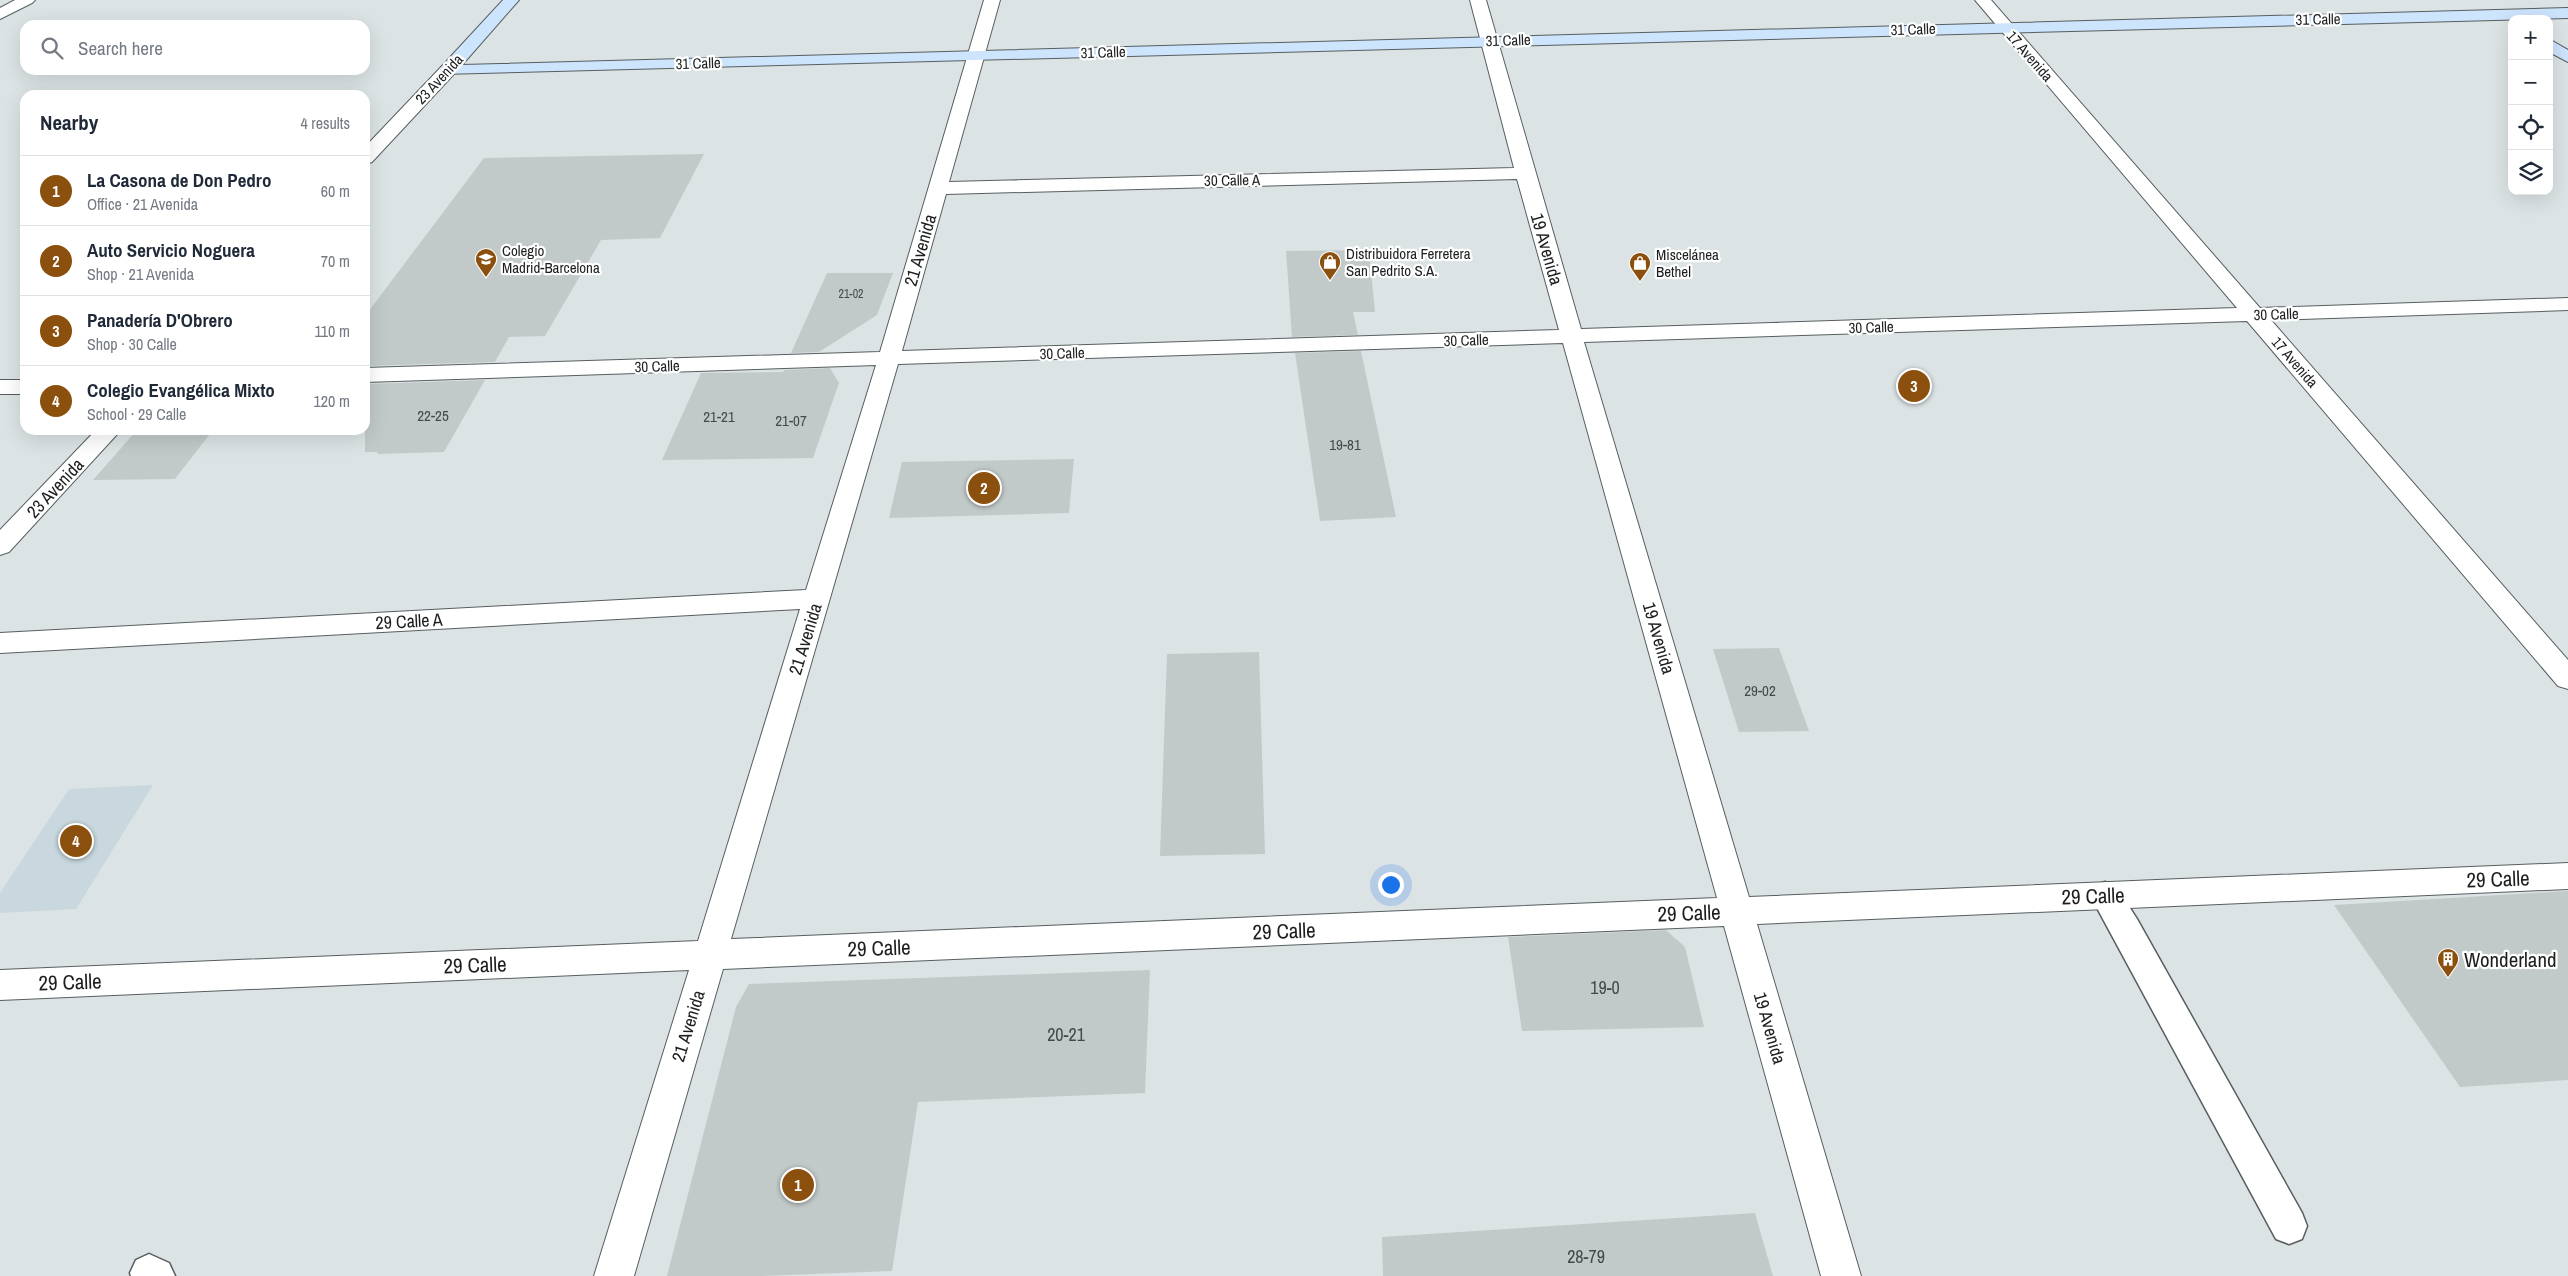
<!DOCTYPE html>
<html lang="en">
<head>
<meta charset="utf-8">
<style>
  :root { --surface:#fff; --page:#f2f2f3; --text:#1f2937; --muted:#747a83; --line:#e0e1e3; --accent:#8b500d }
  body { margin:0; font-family:"Archivo Narrow",sans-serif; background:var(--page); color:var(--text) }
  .controls { position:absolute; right:15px; top:15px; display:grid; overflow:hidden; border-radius:10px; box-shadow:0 5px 20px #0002 }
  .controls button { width:45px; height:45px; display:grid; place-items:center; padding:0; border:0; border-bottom:1px solid var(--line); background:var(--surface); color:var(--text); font:25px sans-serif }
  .you { position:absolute; left:1390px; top:884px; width:18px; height:18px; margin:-12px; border:4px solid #fff; border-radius:50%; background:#1a73e8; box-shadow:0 0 0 8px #1a73e833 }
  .badge { display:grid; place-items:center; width:32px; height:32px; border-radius:50%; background:var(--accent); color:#fff; font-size:16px; font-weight:700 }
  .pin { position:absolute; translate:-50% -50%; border:2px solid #fff; box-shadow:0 1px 5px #0006 }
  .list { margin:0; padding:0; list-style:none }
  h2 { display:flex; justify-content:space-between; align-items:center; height:65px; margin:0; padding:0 20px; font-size:21px }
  h2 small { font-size:16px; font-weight:400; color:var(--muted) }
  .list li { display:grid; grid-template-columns:32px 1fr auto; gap:15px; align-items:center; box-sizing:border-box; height:70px; padding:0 20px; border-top:1px solid var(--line) }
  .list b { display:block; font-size:19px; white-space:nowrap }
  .list p { margin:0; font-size:16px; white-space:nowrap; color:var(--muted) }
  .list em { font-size:16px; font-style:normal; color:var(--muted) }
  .icon { flex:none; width:28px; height:28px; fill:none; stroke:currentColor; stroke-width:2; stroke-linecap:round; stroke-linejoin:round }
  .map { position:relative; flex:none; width:2568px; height:1276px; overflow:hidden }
  .search { position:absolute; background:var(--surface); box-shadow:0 5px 20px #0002; left:20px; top:20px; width:350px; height:55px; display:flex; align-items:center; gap:12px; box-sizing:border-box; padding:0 18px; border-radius:15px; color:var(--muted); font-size:19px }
  .panel { position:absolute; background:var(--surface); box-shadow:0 5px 20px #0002; left:20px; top:90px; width:350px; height:345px; border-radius:15px }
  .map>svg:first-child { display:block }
  .built { fill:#c9d8de }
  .building { fill:#c2cac9 }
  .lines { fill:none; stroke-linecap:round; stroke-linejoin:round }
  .lane-casing { stroke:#585e60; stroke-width:3 }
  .street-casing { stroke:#585e60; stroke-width:2 }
  .secondary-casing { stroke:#585e60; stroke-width:2 }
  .lane { fill:#fff; fill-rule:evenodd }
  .street { fill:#fff; fill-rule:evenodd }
  .secondary { fill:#cde4fd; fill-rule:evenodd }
  .labels { text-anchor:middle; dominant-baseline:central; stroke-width:4.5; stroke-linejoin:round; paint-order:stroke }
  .far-number-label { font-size:12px; fill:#46494a }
  .far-street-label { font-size:15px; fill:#1c1e1f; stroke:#fff }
  .far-poi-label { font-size:15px; fill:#1c1e1f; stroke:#fff; text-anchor:start }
  .number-label { font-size:15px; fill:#46494a }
  .street-label { font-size:18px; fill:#1c1e1f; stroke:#fff }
  .near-number-label { font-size:18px; fill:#46494a }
  .near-street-label { font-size:21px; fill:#1c1e1f; stroke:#fff }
  .near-poi-label { font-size:21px; fill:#1c1e1f; stroke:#fff; text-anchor:start }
</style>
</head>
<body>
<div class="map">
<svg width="2568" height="1276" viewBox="0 0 2568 1276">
  <rect width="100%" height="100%" fill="#dbe3e5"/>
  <!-- built -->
  <path class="built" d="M153,785L76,909L0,913V893L69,789Z"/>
  <!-- building -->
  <path class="building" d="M704,154L660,238L601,240L545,336L509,337L495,362L365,366V316L484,158Z
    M1369,250L1375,312H1353L1358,335L1292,337L1286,251Z
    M827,273H893L877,315L819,352L791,353Z
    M1361,351L1396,517L1320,521L1295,353Z
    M830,368L839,383L813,458L662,460L701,373L783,372L784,370Z
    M485,380L444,452L377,454L378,452H365V384Z
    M137,430H213L175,479L93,480Z
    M1074,459L1069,513L889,518L902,462Z
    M1779,648L1809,731L1739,732L1713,649Z
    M1259,652L1265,854L1160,856L1167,654Z
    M2568,891V1080L2460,1087L2334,905Z
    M1666,930L1685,947L1704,1027L1522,1031L1508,937Z
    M1150,970L1145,1093L918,1102L892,1271L762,1276H667L736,1007L749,984Z
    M1755,1213L1773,1276H1383L1382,1237Z"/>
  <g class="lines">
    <!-- lane casing -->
    <g class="lane-casing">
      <path id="lane" d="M2105,882L2116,886L2137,919L2302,1213L2307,1226L2302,1239L2289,1244L2276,1239L2090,895L2094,886Z
        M149,1254L169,1263L175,1276H131L130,1273L136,1260Z"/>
    </g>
    <!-- street casing -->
    <g class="street-casing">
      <path id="street" d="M15,0H35L32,3L0,19V8Z
        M984,0H1000L949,182L1514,168L1470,0H1486L1581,329L2237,308L1975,0H1991L2260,308L2568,298V310L2271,320L2568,660V689L2558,686L2247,321L1584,342L1749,897L2568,863V889L1757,924L1861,1276H1821L1724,926L723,969L634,1276H594L689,970L0,1000V970L698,941L800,609L0,653V633L806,590L876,365L365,382V368L880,352ZM1517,179L1559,330L902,351L946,194ZM1563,343L1717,898L731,939L898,364Z
        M448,65L456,70L454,74L372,162L365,164V147L442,66Z
        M0,380H25V394H0Z
        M96,430H121L9,552L0,555V530Z"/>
    </g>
    <!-- secondary casing -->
    <g class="secondary-casing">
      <path id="secondary" d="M503,0H519L462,65L2568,8V18L442,74L440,70L442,66Z
        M2549,39L2568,50V62L2549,52Z"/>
    </g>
    <!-- lane -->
    <use href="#lane" class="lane"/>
    <!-- street -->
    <use href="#street" class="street"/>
    <!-- secondary -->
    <use href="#secondary" class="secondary"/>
  </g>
  <!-- icons -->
  <defs>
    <g id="school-pin" transform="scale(1.125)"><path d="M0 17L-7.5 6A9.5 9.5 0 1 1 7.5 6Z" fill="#8b500d" stroke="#fff"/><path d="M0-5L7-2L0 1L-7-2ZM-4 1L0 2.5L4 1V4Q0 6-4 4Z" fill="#fff"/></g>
    <g id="shop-pin" transform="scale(1.125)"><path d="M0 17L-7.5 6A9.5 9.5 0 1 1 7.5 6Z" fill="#8b500d" stroke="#fff"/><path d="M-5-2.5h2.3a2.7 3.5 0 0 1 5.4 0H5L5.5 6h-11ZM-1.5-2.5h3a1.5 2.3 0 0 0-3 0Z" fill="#fff"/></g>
    <g id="building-pin" transform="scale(1.125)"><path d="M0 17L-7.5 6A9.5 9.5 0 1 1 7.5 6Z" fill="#8b500d" stroke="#fff"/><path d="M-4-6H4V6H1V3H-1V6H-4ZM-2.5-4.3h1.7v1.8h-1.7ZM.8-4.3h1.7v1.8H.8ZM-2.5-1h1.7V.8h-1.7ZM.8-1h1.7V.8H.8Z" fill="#fff"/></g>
  </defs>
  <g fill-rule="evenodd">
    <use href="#school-pin" x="486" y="259"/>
    <use href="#shop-pin" x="1330" y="262"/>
    <use href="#shop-pin" x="1640" y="263"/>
    <use href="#building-pin" x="2448" y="959"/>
  </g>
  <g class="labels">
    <!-- far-number labels -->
    <g class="far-number-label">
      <text x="851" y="294">21-02</text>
    </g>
    <!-- far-street labels -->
    <g class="far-street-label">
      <text transform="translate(2318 19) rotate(-1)">31 Calle</text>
      <text transform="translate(1913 29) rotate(-2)">31 Calle</text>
      <text transform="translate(1508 40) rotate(-2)">31 Calle</text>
      <text transform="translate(1103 52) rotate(-2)">31 Calle</text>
      <text transform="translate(2030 56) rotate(49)">17 Avenida</text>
      <text transform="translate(698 63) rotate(-2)">31 Calle</text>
      <text transform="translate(439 79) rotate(-47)">23 Avenida</text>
      <text transform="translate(1232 180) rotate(-1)">30 Calle A</text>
      <text transform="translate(2276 314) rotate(-2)">30 Calle</text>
      <text transform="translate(1871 327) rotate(-2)">30 Calle</text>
      <text transform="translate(1466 340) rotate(-2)">30 Calle</text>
      <text transform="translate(1062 353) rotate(-2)">30 Calle</text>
      <text transform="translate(2295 362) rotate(49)">17 Avenida</text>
      <text transform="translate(657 366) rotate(-2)">30 Calle</text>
    </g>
    <!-- far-poi labels -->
    <g class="far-poi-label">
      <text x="502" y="250">Colegio<tspan x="502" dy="17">Madrid-Barcelona</tspan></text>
      <text x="1346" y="253">Distribuidora Ferretera<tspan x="1346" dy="17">San Pedrito S.A.</tspan></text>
      <text x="1656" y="254">Miscelánea<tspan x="1656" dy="17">Bethel</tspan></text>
    </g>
    <!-- number labels -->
    <g class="number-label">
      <text x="433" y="415">22-25</text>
      <text x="719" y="416">21-21</text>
      <text x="791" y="420">21-07</text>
      <text x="1345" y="444">19-81</text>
      <text x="1760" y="690">29-02</text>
    </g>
    <!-- street labels -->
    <g class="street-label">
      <text transform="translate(1547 249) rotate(74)">19 Avenida</text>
      <text transform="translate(920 250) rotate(-74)">21 Avenida</text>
      <text transform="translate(55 488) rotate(-47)">23 Avenida</text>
      <text transform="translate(409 621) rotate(-3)">29 Calle A</text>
      <text transform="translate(1659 638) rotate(74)">19 Avenida</text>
      <text transform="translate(805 639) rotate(-73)">21 Avenida</text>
      <text transform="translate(688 1026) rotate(-73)">21 Avenida</text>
      <text transform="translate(1770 1028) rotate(74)">19 Avenida</text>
    </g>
    <!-- near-number labels -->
    <g class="near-number-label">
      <text x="1605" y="987">19-0</text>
      <text x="1066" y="1034">20-21</text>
      <text x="1586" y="1256">28-79</text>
    </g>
    <!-- near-street labels -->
    <g class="near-street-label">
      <text transform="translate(2498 879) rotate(-2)">29 Calle</text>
      <text transform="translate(2093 896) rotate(-2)">29 Calle</text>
      <text transform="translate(1689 913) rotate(-2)">29 Calle</text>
      <text transform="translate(1284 931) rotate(-2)">29 Calle</text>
      <text transform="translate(879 948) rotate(-2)">29 Calle</text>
      <text transform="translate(475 965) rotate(-2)">29 Calle</text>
      <text transform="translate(70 982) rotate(-2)">29 Calle</text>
    </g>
    <!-- near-poi labels -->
    <g class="near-poi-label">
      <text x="2464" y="959">Wonderland</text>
    </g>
  </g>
</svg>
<div class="controls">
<button>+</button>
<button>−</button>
<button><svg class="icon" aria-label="locate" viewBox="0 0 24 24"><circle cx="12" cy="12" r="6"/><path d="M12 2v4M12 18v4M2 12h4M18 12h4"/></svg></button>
<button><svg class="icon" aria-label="layers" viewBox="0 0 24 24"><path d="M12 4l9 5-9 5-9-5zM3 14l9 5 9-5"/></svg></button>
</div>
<div class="you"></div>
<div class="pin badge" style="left:798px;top:1185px">1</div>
<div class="pin badge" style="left:984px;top:488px">2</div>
<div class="pin badge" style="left:1914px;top:386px">3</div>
<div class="pin badge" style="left:76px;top:841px">4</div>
<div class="search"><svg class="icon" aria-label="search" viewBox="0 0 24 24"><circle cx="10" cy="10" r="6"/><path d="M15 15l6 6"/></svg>Search here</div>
<section class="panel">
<h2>Nearby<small>4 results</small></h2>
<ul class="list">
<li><span class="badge">1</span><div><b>La Casona de Don Pedro</b><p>Office · 21 Avenida</p></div><em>60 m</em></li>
<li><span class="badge">2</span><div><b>Auto Servicio Noguera</b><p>Shop · 21 Avenida</p></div><em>70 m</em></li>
<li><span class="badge">3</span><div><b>Panadería D'Obrero</b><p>Shop · 30 Calle</p></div><em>110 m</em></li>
<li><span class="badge">4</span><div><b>Colegio Evangélica Mixto</b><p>School · 29 Calle</p></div><em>120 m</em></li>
</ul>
</section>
</div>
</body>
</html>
